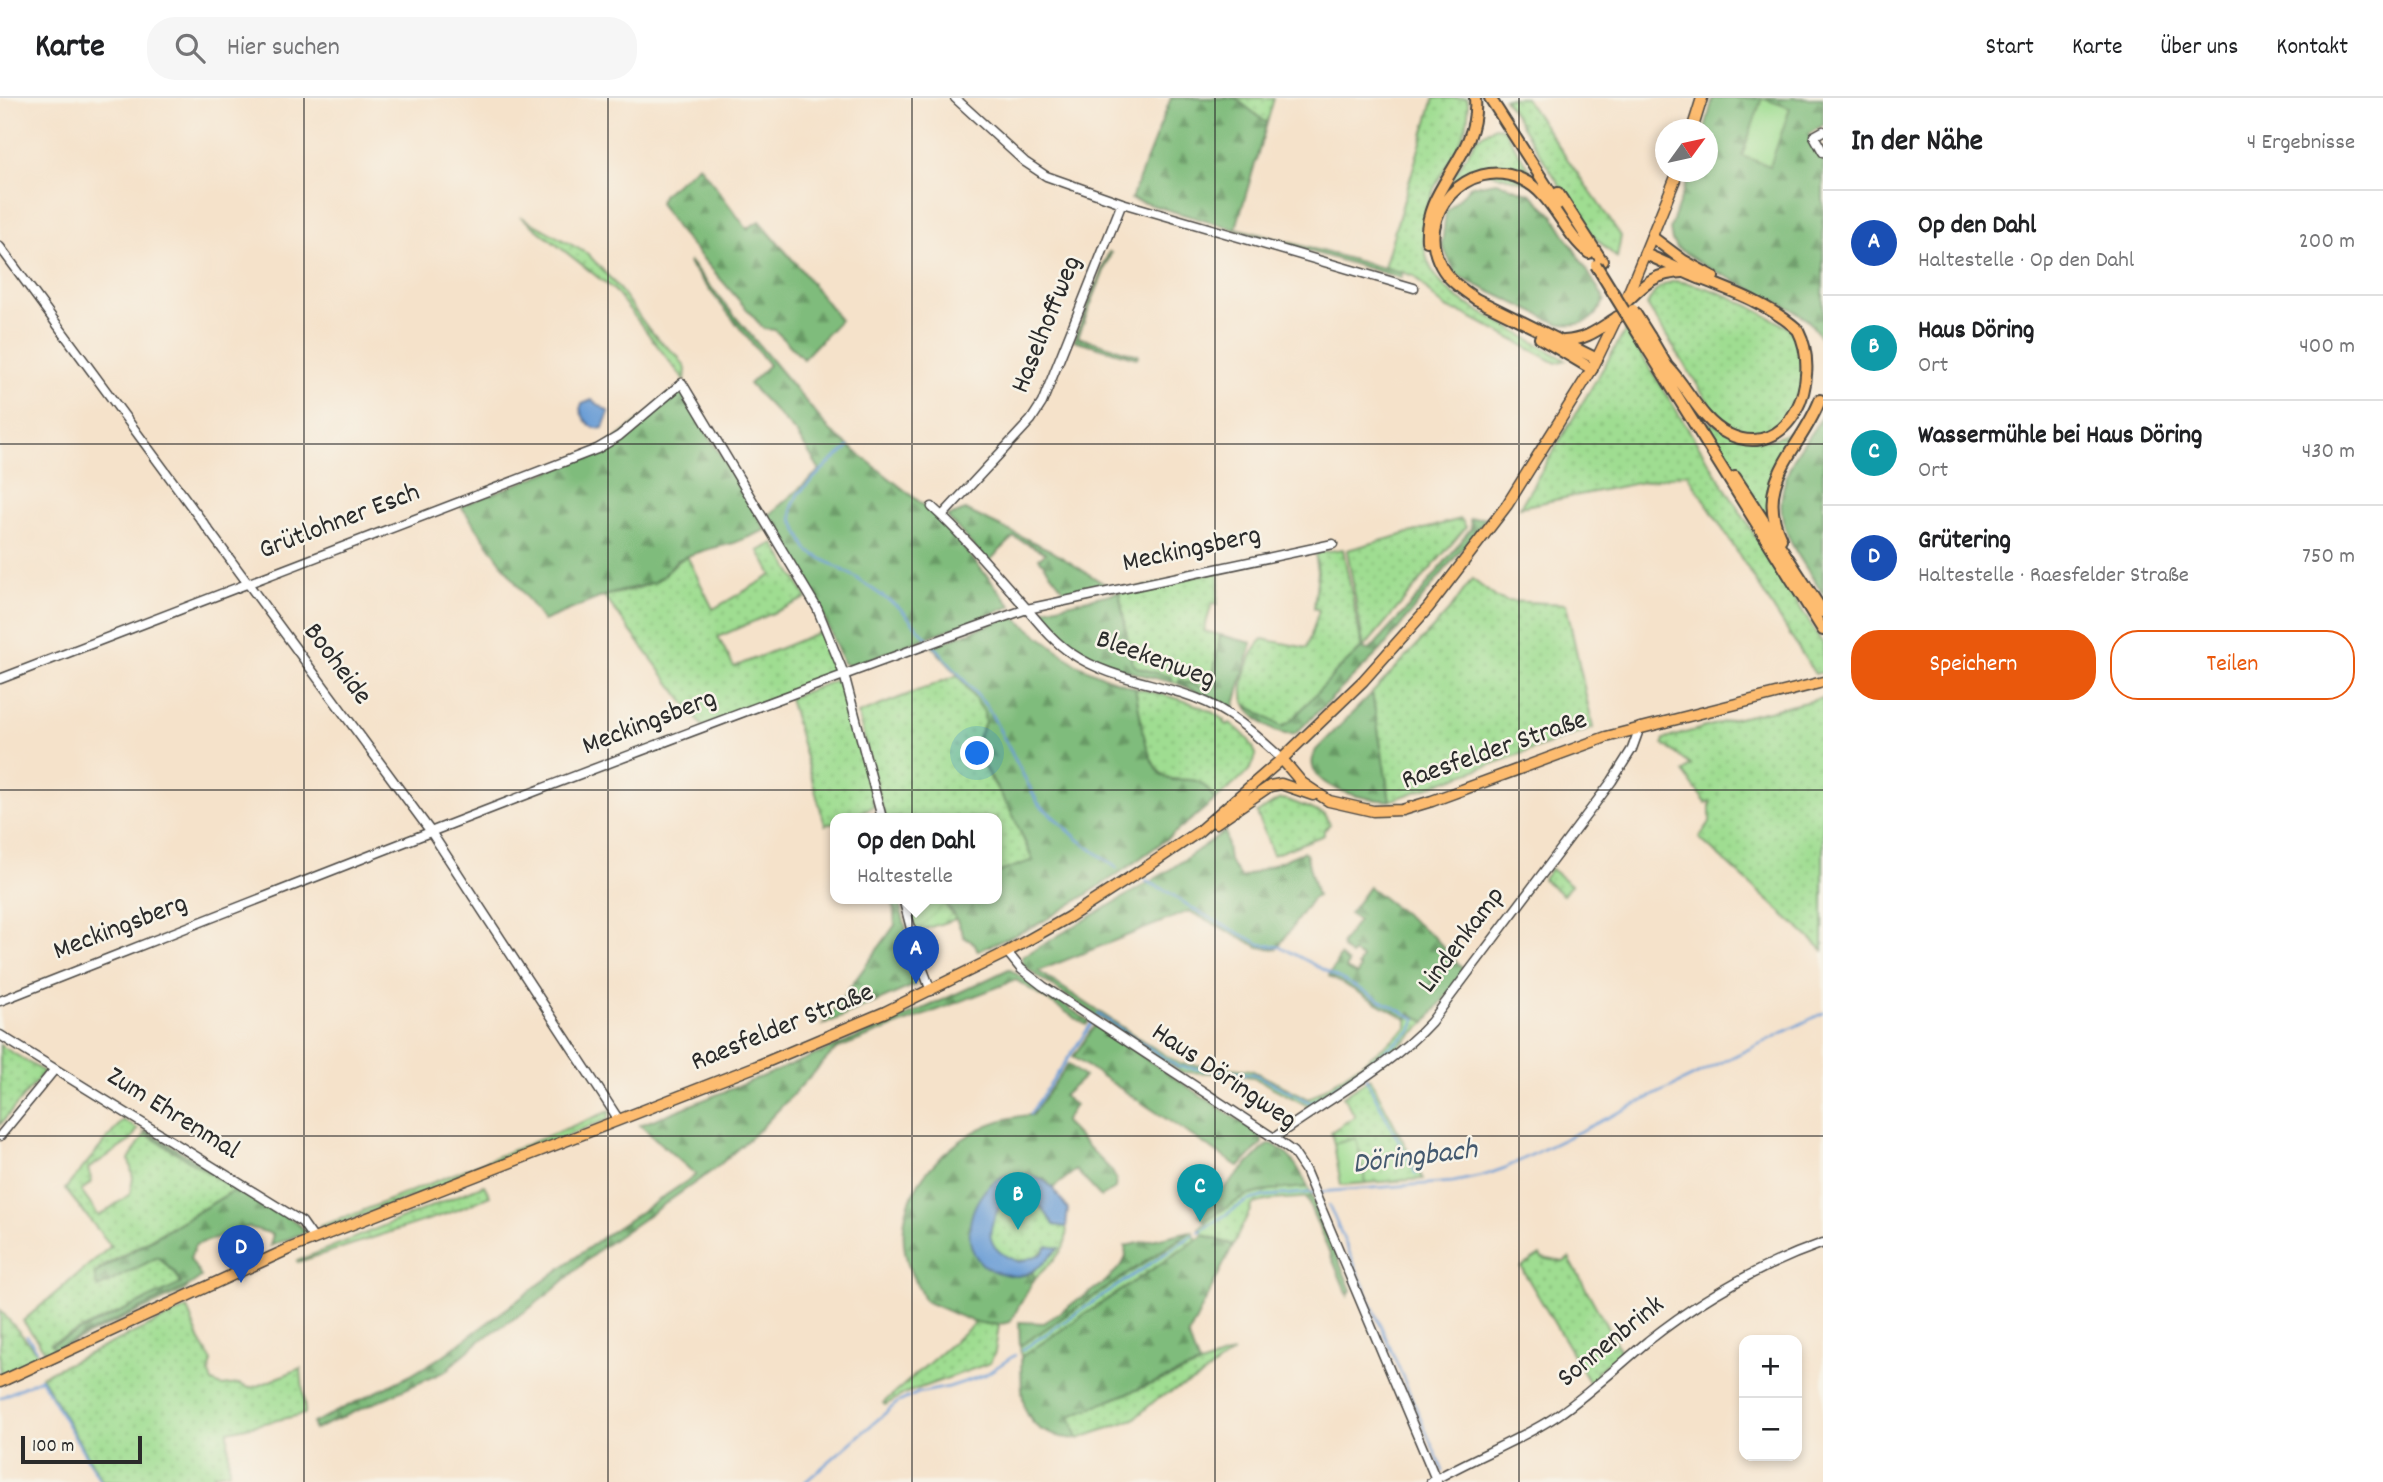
<!DOCTYPE html>
<html lang="de">
<head>
<meta charset="utf-8">
<style>
  :root { --surface:#fff; --page:#f6f6f6; --text:#202124; --muted:#757577; --line:#e0e0e0; --accent:#ea580c }
  body { margin:0; font-family:Dekko,sans-serif; background:var(--page); color:var(--text) }
  .controls { position:absolute; right:21px; bottom:21px; display:grid; overflow:hidden; border-radius:14px; box-shadow:0 4px 10px #0003 }
  .controls button { width:63px; height:63px; display:grid; place-items:center; padding:0; border:0; border-bottom:2px solid var(--line); background:var(--surface); color:var(--text); font:35px sans-serif }
  .compass { position:absolute; left:1655px; top:21px; width:63px; height:63px; border-radius:50%; background:var(--surface); box-shadow:0 4px 10px #0003; rotate:57deg }
  .scale { position:absolute; left:21px; bottom:18px; width:121px; box-sizing:border-box; padding-left:7px; border:4px solid #2b2b2b; border-top:0; font-size:19px; line-height:24px; white-space:nowrap; color:#2b2b2b; -webkit-text-stroke:5px #f7f3e8; paint-order:stroke }
  .you { position:absolute; left:978px; top:656px; width:24px; height:24px; margin:-18px; border:5px solid #fff; border-radius:50%; background:#1a73e8; box-shadow:0 0 0 10px #1a73e833 }
  .badge { display:grid; place-items:center; width:46px; height:46px; border-radius:50%; background:var(--accent); color:#fff; font-size:23px; font-weight:700 }
  .pin { position:absolute; translate:-50% -58px; filter:drop-shadow(0 2px 4px #0008) }
  .pin::after { content:''; position:absolute; top:37px; width:24px; height:21px; background:inherit; clip-path:polygon(0 0,100% 0,50% 100%) }
  .popup { position:absolute; left:830px; top:715px; width:172px; height:91px; box-sizing:border-box; display:grid; place-content:center; border-radius:14px; background:var(--surface); filter:drop-shadow(0 2px 5px #0005); font-size:23px; white-space:nowrap; color:var(--muted) }
  .popup b { font-size:26px; color:var(--text) }
  .popup::after { content:''; position:absolute; left:50%; top:100%; margin-left:-14px; border:14px solid transparent; border-top-color:var(--surface) }
  .list { margin:0; padding:0; list-style:none }
  h2 { display:flex; justify-content:space-between; align-items:center; height:91px; margin:0; padding:0 28px; font-size:30px }
  h2 small { font-size:23px; font-weight:400; color:var(--muted) }
  .list li { display:grid; grid-template-columns:46px 1fr auto; gap:21px; align-items:center; box-sizing:border-box; height:105px; padding:0 28px; border-top:2px solid var(--line) }
  .list b { display:block; font-size:26px; white-space:nowrap }
  .list p { margin:0; font-size:23px; white-space:nowrap; color:var(--muted) }
  .list em { font-size:23px; font-style:normal; color:var(--muted) }
  .actions { display:flex; gap:14px; padding:21px 28px }
  .actions a { flex:1; padding:16px 0; border:2px solid var(--accent); border-radius:28px; text-align:center; font-size:24px; color:var(--accent) }
  .actions .main { background:var(--accent); color:#fff }
  .icon { flex:none; width:38px; height:38px; fill:none; stroke:currentColor; stroke-width:2; stroke-linecap:round; stroke-linejoin:round }
  .map { position:relative; flex:none; width:1823px; height:1384px; overflow:hidden }
  header { display:flex; align-items:center; gap:42px; box-sizing:border-box; height:98px; padding:0 35px; background:var(--surface); border-bottom:2px solid var(--line) }
  header strong { font-size:33px }
  nav { display:flex; gap:38px; margin-inline-start:auto; font-size:24px }
  .search { width:490px; height:63px; background:var(--page); display:flex; align-items:center; gap:18px; box-sizing:border-box; padding:0 24px; border-radius:28px; color:var(--muted); font-size:26px }
  main { display:flex }
  aside { flex:1; background:var(--surface) }
  .map>svg:first-child { display:block }
  .grass { fill:url(#grass-dots); stroke:#65845e; stroke-width:2 }
  .forest { fill:url(#forest-firs); stroke:#557453; stroke-width:2 }
  .garden { fill:url(#garden-furrows); stroke:#65845e; stroke-width:2 }
  .pitch { fill:#9fdd91; stroke:#65845e; stroke-width:2 }
  .water { fill:#6a9dd5; stroke:#4a6480; stroke-width:2 }
  .lines { fill:none; stroke-linecap:round; stroke-linejoin:round }
  .stream { stroke:#6a9dd5; stroke-width:2.5 }
  .minor-casing { stroke:#494643; stroke-width:11 }
  .major-casing { stroke:#494643; stroke-width:13 }
  .highway-casing { stroke:#494643; stroke-width:14 }
  .minor { stroke:#fff; stroke-width:8 }
  .major { stroke:#fdbc70; stroke-width:10 }
  .highway { stroke:#fdbc70; stroke-width:10 }
  .highway-bridge-casing { stroke:#494643; stroke-width:14; stroke-linecap:butt }
  .highway-bridge { stroke:#fdbc70; stroke-width:10 }
  .grid { fill:none; stroke:#2b2b2b; stroke-width:2; stroke-opacity:0.55 }
  .labels { text-anchor:middle; dominant-baseline:central; stroke-width:5; stroke-linejoin:round; paint-order:stroke }
  .street-label { font-size:28px; fill:#2b2b2b; stroke:#f7f3e8 }
  .water-label { font-size:30px; font-style:italic; fill:#44596f; stroke:#f7f3e8 }
</style>
</head>
<body>
<header>
<strong>Karte</strong>
<div class="search"><svg class="icon" aria-label="search" viewBox="0 0 24 24"><circle cx="10" cy="10" r="6"/><path d="M15 15l6 6"/></svg>Hier suchen</div>
<nav><a>Start</a><a>Karte</a><a>Über uns</a><a>Kontakt</a></nav>
</header>
<main>
<div class="map">
<svg width="1823" height="1384" viewBox="0 0 1823 1384">
  <defs>
    <pattern id="grass-dots" width="8" height="8" patternUnits="userSpaceOnUse" patternTransform="scale(1.75)"><rect width="8" height="8" fill="#9fdd91"/><path d="M2 2h.1M6 6h.1" fill="none" stroke="#89be7d" stroke-width="1.8" stroke-linecap="round"/></pattern>
    <pattern id="forest-firs" width="22" height="20" patternUnits="userSpaceOnUse" patternTransform="scale(1.75)"><rect width="22" height="20" fill="#7fbc7b"/><path d="M5 1l3.5 6h-7zM16 11l3.5 6h-7z" fill="#689965"/></pattern>
    <pattern id="garden-furrows" width="10" height="10" patternUnits="userSpaceOnUse" patternTransform="scale(1.75)"><rect width="10" height="10" fill="#9fdd91"/><path d="M-1 1l2-2M0 10L10 0M9 11l2-2" fill="none" stroke="#89be7d"/></pattern>
  </defs>
  <rect width="100%" height="100%" fill="#f7f3e8"/>
  <filter id="ink" filterUnits="userSpaceOnUse"><feTurbulence type="fractalNoise" baseFrequency=".0143" numOctaves="2"/><feDisplacementMap in="SourceGraphic" scale="14" xChannelSelector="R" yChannelSelector="G"/><feConvolveMatrix kernelMatrix="1 2 1 2 8 2 1 2 1" color-interpolation-filters="sRGB"/></filter>
  <filter id="wash" filterUnits="userSpaceOnUse"><feTurbulence type="fractalNoise" baseFrequency=".00686" numOctaves="4" result="noise"/><feDisplacementMap in="SourceGraphic" scale="28" xChannelSelector="R" yChannelSelector="G"/><feGaussianBlur stdDeviation="1.57" result="paint"/><feColorMatrix in="noise" values="0 0 0 0 0 0 0 0 0 0 0 0 0 0 0 0 0 1.4 0 .05"/><feComposite in="paint" operator="in"/></filter>
  <g filter="url(#wash)">
    <rect width="100%" height="100%" fill="#f5e2ca"/>
    <!-- grass -->
    <path class="grass" d="M1235,0H1274L1267,25H1266Z
      M1434,0H1467C1473,27 1457,52 1443,74C1422,109 1412,154 1443,187C1459,204 1481,214 1501,225C1522,237 1544,250 1566,262L1556,265L1465,216L1448,211L1437,203L1414,178L1384,169Z
      M1504,0H1525L1621,138L1617,160L1592,137Z
      M1494,29L1503,30L1540,88L1481,73L1458,83L1443,96L1477,40Z
      M520,118L588,156L616,187L648,230L664,247L677,257L686,271L685,283L614,192Z
      M1675,183C1703,186 1735,200 1760,214C1774,222 1791,229 1801,240C1823,294 1765,374 1712,310L1647,207C1654,193 1659,187 1675,183Z
      M1626,232L1823,546V574L1815,576L1687,375L1520,409Z
      M1810,317C1786,353 1764,378 1769,424L1706,324L1768,343L1792,334Z
      M1461,421L1466,429L1364,550L1347,452Z
      M774,445L807,500L718,539L734,569L822,533L837,569L834,576L703,629L604,498C623,494 645,491 662,479C672,472 674,464 687,458L713,511L772,477L759,453Z
      M1343,451L1362,549L1291,623L1282,629L1245,606C1238,590 1250,552 1263,541L1307,550L1319,512L1314,510L1318,473L1315,455Z
      M1220,473L1217,506L1212,505L1204,533L1220,537L1211,593L1180,582L1179,586L1172,584V579L1138,570L1132,565L1119,494Z
      M1472,481L1497,500L1506,503L1566,506L1593,630L1390,703L1372,595L1449,513Z
      M958,577L984,614L985,624L978,639L982,667L1011,713L1033,763L997,775L996,720H885L858,616Z
      M836,582L842,586L874,708L850,720H836L835,724L825,727L789,600Z
      M1135,590C1166,598 1198,603 1225,622L1224,624L1227,627L1230,625C1279,661 1247,674 1215,702C1195,667 1177,692 1160,674C1144,659 1140,612 1135,590Z
      M1823,600V852L1699,740L1710,724V703L1706,705L1683,674L1691,667L1663,646L1664,641L1730,622Z
      M1280,701L1288,702L1324,716L1330,726L1324,732V737L1273,757L1257,715Z
      M1551,771L1571,787L1563,797L1543,781Z
      M1409,915L1426,924C1392,957 1352,983 1312,1010L1253,979L1221,975L1181,974L1143,949L1146,945L1180,966L1251,972L1309,1001L1361,966L1407,930V921Z
      M0,947L44,974L0,1027Z
      M1370,980L1423,1081L1366,1085L1356,1041L1334,1046L1331,1034L1355,1018L1343,998Z
      M610,1013L608,1021L495,1067L326,1131L320,1128L352,1117Z
      M123,1022L138,1031L130,1043L88,1071L92,1084L81,1093L99,1118L130,1096L133,1080L129,1061L145,1036L236,1091L99,1171V1189L158,1159L175,1175L182,1186L51,1245L55,1250L190,1187L184,1193L47,1256L23,1223L111,1148L65,1091Z
      M484,1087L490,1098L455,1113L298,1164L297,1163Z
      M1308,1089L1312,1099L1270,1102L1253,1106L1233,1147L1204,1137L1199,1130L1206,1125L1204,1123L1246,1098L1270,1092Z
      M1029,1100L1039,1105L1054,1127L1066,1129C1070,1152 1050,1165 1035,1180L1032,1174L1059,1150L1047,1148C1029,1173 992,1164 989,1132C989,1124 997,1114 1001,1107L1019,1101Z
      M1193,1133V1138L1197,1141L1021,1259L1020,1248Z
      M1540,1157L1542,1160L1564,1164L1569,1160L1621,1254L1596,1274L1600,1279L1591,1287L1521,1169Z
      M187,1210L199,1241L212,1263L209,1275L212,1284L222,1288L239,1286L249,1290L258,1288L301,1270L305,1316L228,1333L229,1374L214,1376L215,1384H103L41,1278Z
      M0,1212L41,1259L0,1279Z
      M975,1225L999,1227L995,1254L990,1265L906,1295L885,1307L883,1305Z
      M1234,1254L1198,1281L1158,1300L1134,1321L1078,1341L1070,1318Z"/>
    <!-- forest -->
    <path class="forest" d="M1171,0H1235L1267,25L1236,130L1402,175L1401,180L1131,101Z
      M1713,0H1823V27L1809,36L1823,61V242L1807,221L1790,210L1705,168L1676,149L1672,143L1670,131L1690,74H1708V32L1705,31Z
      M699,67L747,131L759,123L798,168L840,222L803,261L775,232L764,231L677,131L659,105L662,97Z
      M1497,84L1531,96L1553,117L1605,202C1592,225 1586,228 1559,226L1457,178L1442,147L1446,114L1471,88Z
      M1109,154L1111,155L1078,239L1138,257L1137,260L1074,242Z
      M690,164L831,334L936,417L1012,508L850,568L843,565L819,506L767,419L820,372L796,335L749,286L769,267L689,166Z
      M678,293L683,295L766,432L734,445L709,451L687,458L676,463L664,477L655,484L604,498L543,523L461,408L599,354Z
      M1823,316V496C1791,445 1763,418 1796,357C1804,343 1815,331 1823,316Z
      M965,412L1050,452L1106,487L1067,496L1039,460L1046,455L1014,439L988,464L947,419Z
      M1487,419L1382,551L1295,636C1275,639 1256,622 1245,606L1282,629L1291,623L1338,572L1361,551L1370,552L1415,502L1471,430L1470,421Z
      M1119,494L1132,565L1138,570L1172,579V584C1115,571 1083,563 1042,519L1044,511Z
      M1013,518L1076,566L1107,580L1135,590C1140,612 1144,659 1160,675C1179,694 1194,665 1215,702C1161,748 1103,788 1042,824C1022,835 999,843 978,853L975,846L964,839L954,816L940,800H996L997,775L1033,762L1011,713L979,660L977,643L985,624L984,614L958,577L932,548Z
      M1220,537L1252,545L1234,610L1179,586V582L1211,592Z
      M1372,595L1390,703C1366,702 1296,689 1316,652Z
      M1225,733L1229,763L1241,780L1303,754L1306,756L1317,798L1311,802L1277,851L1259,849L1189,813L1038,873L1146,945L1143,949L1037,878L1023,867L1022,859L1168,773Z
      M1369,789L1435,840L1465,873L1426,924L1410,915L1407,921L1329,878L1340,858L1348,865L1346,871L1357,877L1360,870L1358,868L1362,860L1353,855L1351,858L1343,851L1342,845L1358,822L1349,816Z
      M899,804L914,861V873L917,874L915,887L823,927L895,827L893,806Z
      M1009,871L1089,923L1086,927L1016,882L836,951L761,1030L716,1070L600,1151L552,1193L526,1213L482,1241L449,1269L450,1271L314,1332L313,1325L411,1277L444,1257L603,1139L696,1077L640,1027C765,978 889,929 1009,871Z
      M1095,927L1262,1038V1045L1239,1069L1073,959Z
      M1068,966L1084,979L1063,998L1075,1007L1064,1024L1111,1072L1116,1081L1115,1090L1101,1099L1076,1072L1053,1090L1044,1081L1025,1076L970,1134L1025,1177L1032,1174L1035,1180L1010,1224C980,1233 953,1214 925,1203C921,1194 915,1184 911,1175C892,1125 911,1083 950,1051C975,1030 1000,1019 1032,1017Z
      M144,1033H148L296,1124L306,1134L270,1148L273,1136L248,1129L195,1147L190,1161L201,1179L190,1187L55,1251L51,1246L181,1186L175,1175L158,1159L98,1190L94,1176L235,1092Z
      M1273,1046C1291,1057 1299,1070 1308,1089L1270,1092L1246,1098L1204,1123L1199,1116L1266,1048Z
      M1306,1099H1312L1351,1192L1348,1198Z
      M1191,1133L1020,1248L1019,1224L1044,1225L1105,1184L1122,1167L1126,1159L1125,1148Z
      M1204,1137L1233,1147L1188,1238L1199,1267L1070,1318L1078,1341C1019,1337 1022,1308 1021,1259Z"/>
    <!-- garden -->
    <path class="garden" d="M927,800H940L956,821L915,834L909,808Z"/>
    <!-- pitch -->
    <path class="pitch" d="M1762,0L1790,10L1770,68L1742,58Z
      M1356,1040L1366,1085L1341,1087L1334,1046Z"/>
    <!-- water -->
    <path class="water" d="M592,302L609,314L603,330C591,333 583,321 580,311L582,306Z
      M1025,1076C1051,1082 1053,1091 1068,1111L1066,1129L1054,1127C1036,1100 1033,1096 1001,1107C984,1135 986,1152 1019,1164L1042,1156L1047,1148L1059,1150C1049,1160 1039,1171 1026,1176C1019,1179 1011,1178 1004,1176C953,1168 963,1096 1004,1078C1010,1076 1018,1076 1025,1076Z"/>
    <g class="lines">
      <!-- stream -->
      <path class="stream" d="M849,349L827,367L798,396L792,410V421L808,453L855,479L901,511L927,540
        M934,547L988,610L1038,705L1079,742L1117,770
        M1146,783L1165,792L1195,812L1260,846L1281,849L1416,921L1411,933L1361,971
        M1098,916L1178,969L1254,976L1309,1004L1312,1005L1361,971L1416,1076
        M1030,1016L1092,925
        M1329,1107L1443,1373
        M1199,1134L1247,1103L1265,1098L1453,1084L1482,1078L1505,1070L1823,915
        M27,1238L37,1252
        M1022,1252L1193,1137
        M40,1280L101,1384
        M0,1300L40,1281
        M805,1384L897,1305L918,1295L949,1289L985,1277L1015,1257"/>
    </g>
  </g>
  <g filter="url(#ink)">
    <g class="lines">
      <!-- minor casing -->
      <g class="minor-casing">
        <path id="minor" d="M955,0L1025,64L1046,78L1122,105L1414,190
          M1823,33L1814,38L1823,54
          M0,149L431,734L619,1022
          M932,409C966,440 996,476 1026,510C1040,526 1053,543 1071,555C1109,581 1154,584 1196,600C1231,613 1255,636 1282,661
          M942,418L1031,322L1042,305L1122,105
          M0,581L597,351L619,338L682,285L817,510L844,576L882,720
          M903,800L919,861L931,893
          M1007,854L1021,871L1043,888L1274,1040L1293,1054L1305,1072L1437,1384
          M0,903C333,772 666,639 1004,519L1027,511L1333,446
          M0,937L302,1124L314,1141
          M0,1038L55,971
          M1274,1040C1324,1003 1389,970 1431,924L1612,683L1632,651L1640,629
          M1431,1384C1471,1360 1518,1344 1558,1317C1590,1295 1618,1268 1648,1243C1702,1200 1758,1168 1823,1145"/>
      </g>
      <!-- major casing -->
      <g class="major-casing">
        <path id="major" d="M1692,32L1702,0
          M1624,206L1678,74
          M1282,661L1302,685L1329,703L1373,713L1402,712L1432,703L1606,639L1823,584
          M1216,725L1270,688L1281,686L1313,697
          M0,1284L291,1150L757,968L885,914L1007,854L1069,819L1148,768L1198,734L1282,661L1363,583L1428,510L1507,407L1592,271L1617,219"/>
      </g>
      <!-- highway casing -->
      <g class="highway-casing">
        <path id="highway" d="M1490,0L1558,106
          M1558,95L1602,163
          M1652,139L1684,163L1713,179
          M1427,143C1423,88 1480,60 1475,0
          M1589,155C1562,134 1553,95 1521,81C1468,57 1413,117 1441,168C1449,183 1462,191 1476,201L1597,261
          M1645,156C1662,163 1678,171 1694,178C1729,192 1770,206 1798,232C1823,281 1790,365 1728,336C1701,323 1688,290 1668,269
          M1623,207C1644,187 1653,175 1683,174
          M1650,239L1670,273
          M1540,240L1592,271
          M1564,243C1587,242 1600,230 1618,219
          M1644,245L1823,532
          M1735,379L1823,514
          M1781,441C1753,382 1801,352 1820,302"/>
      </g>
      <!-- minor -->
      <use href="#minor" class="minor"/>
      <!-- major -->
      <use href="#major" class="major"/>
      <!-- highway -->
      <use href="#highway" class="highway"/>
      <!-- highway-bridge casing -->
      <g class="highway-bridge-casing">
        <path id="highway-bridge" d="M1596,167L1644,245
          M1633,212L1650,239"/>
      </g>
      <!-- highway-bridge -->
      <use href="#highway-bridge" class="highway-bridge"/>
    </g>
  </g>
  <!-- grid -->
  <path class="grid" d="M304,0V1384M608,0V1384M912,0V1384M1215,0V1384M1519,0V1384M0,346H1823M0,692H1823M0,1038H1823"/>
  <g class="labels">
    <!-- street labels -->
    <g class="street-label">
      <text transform="translate(1048 227) rotate(-68)">Haselhoffweg</text>
      <text transform="translate(340 425) rotate(-21)">Grütlohner Esch</text>
      <text transform="translate(1192 453) rotate(-12)">Meckingsberg</text>
      <text transform="translate(1155 563) rotate(20)">Bleekenweg</text>
      <text transform="translate(336 567) rotate(53)">Booheide</text>
      <text transform="translate(650 626) rotate(-21)">Meckingsberg</text>
      <text transform="translate(1495 654) rotate(-19)">Raesfelder Straße</text>
      <text transform="translate(121 831) rotate(-21)">Meckingsberg</text>
      <text transform="translate(1463 843) rotate(-53)">Lindenkamp</text>
      <text transform="translate(783 931) rotate(-22)">Raesfelder Straße</text>
      <text transform="translate(1223 980) rotate(34)">Haus Döringweg</text>
      <text transform="translate(172 1017) rotate(32)">Zum Ehrenmal</text>
      <text transform="translate(1612 1245) rotate(-39)">Sonnenbrink</text>
    </g>
    <!-- water labels -->
    <g class="water-label">
      <text transform="translate(1415 1061) rotate(-7)">Döringbach</text>
    </g>
  </g>
</svg>
<div class="controls">
<button>+</button>
<button>−</button>
</div>
<svg class="compass" viewBox="-18 -18 36 36"><path d="M0-13l5 13h-10z" fill="#e53935"/><path d="M0 13l5-13h-10z" fill="#757577"/></svg>
<div class="scale">100 m</div>
<div class="you"></div>
<div class="pin badge" style="left:916px;top:886px;background:#1a4fb4">A</div>
<div class="popup"><b>Op den Dahl</b>Haltestelle</div>
<div class="pin badge" style="left:1018px;top:1132px;background:#0f9aa8">B</div>
<div class="pin badge" style="left:1200px;top:1124px;background:#0f9aa8">C</div>
<div class="pin badge" style="left:241px;top:1185px;background:#1a4fb4">D</div>
</div>
<aside>
<h2>In der Nähe<small>4 Ergebnisse</small></h2>
<ul class="list">
<li><span class="badge" style="background:#1a4fb4">A</span><div><b>Op den Dahl</b><p>Haltestelle · Op den Dahl</p></div><em>200 m</em></li>
<li><span class="badge" style="background:#0f9aa8">B</span><div><b>Haus Döring</b><p>Ort</p></div><em>400 m</em></li>
<li><span class="badge" style="background:#0f9aa8">C</span><div><b>Wassermühle bei Haus Döring</b><p>Ort</p></div><em>430 m</em></li>
<li><span class="badge" style="background:#1a4fb4">D</span><div><b>Grütering</b><p>Haltestelle · Raesfelder Straße</p></div><em>750 m</em></li>
</ul>
<div class="actions"><a class="main">Speichern</a><a>Teilen</a></div>
</aside>
</main>
</body>
</html>
